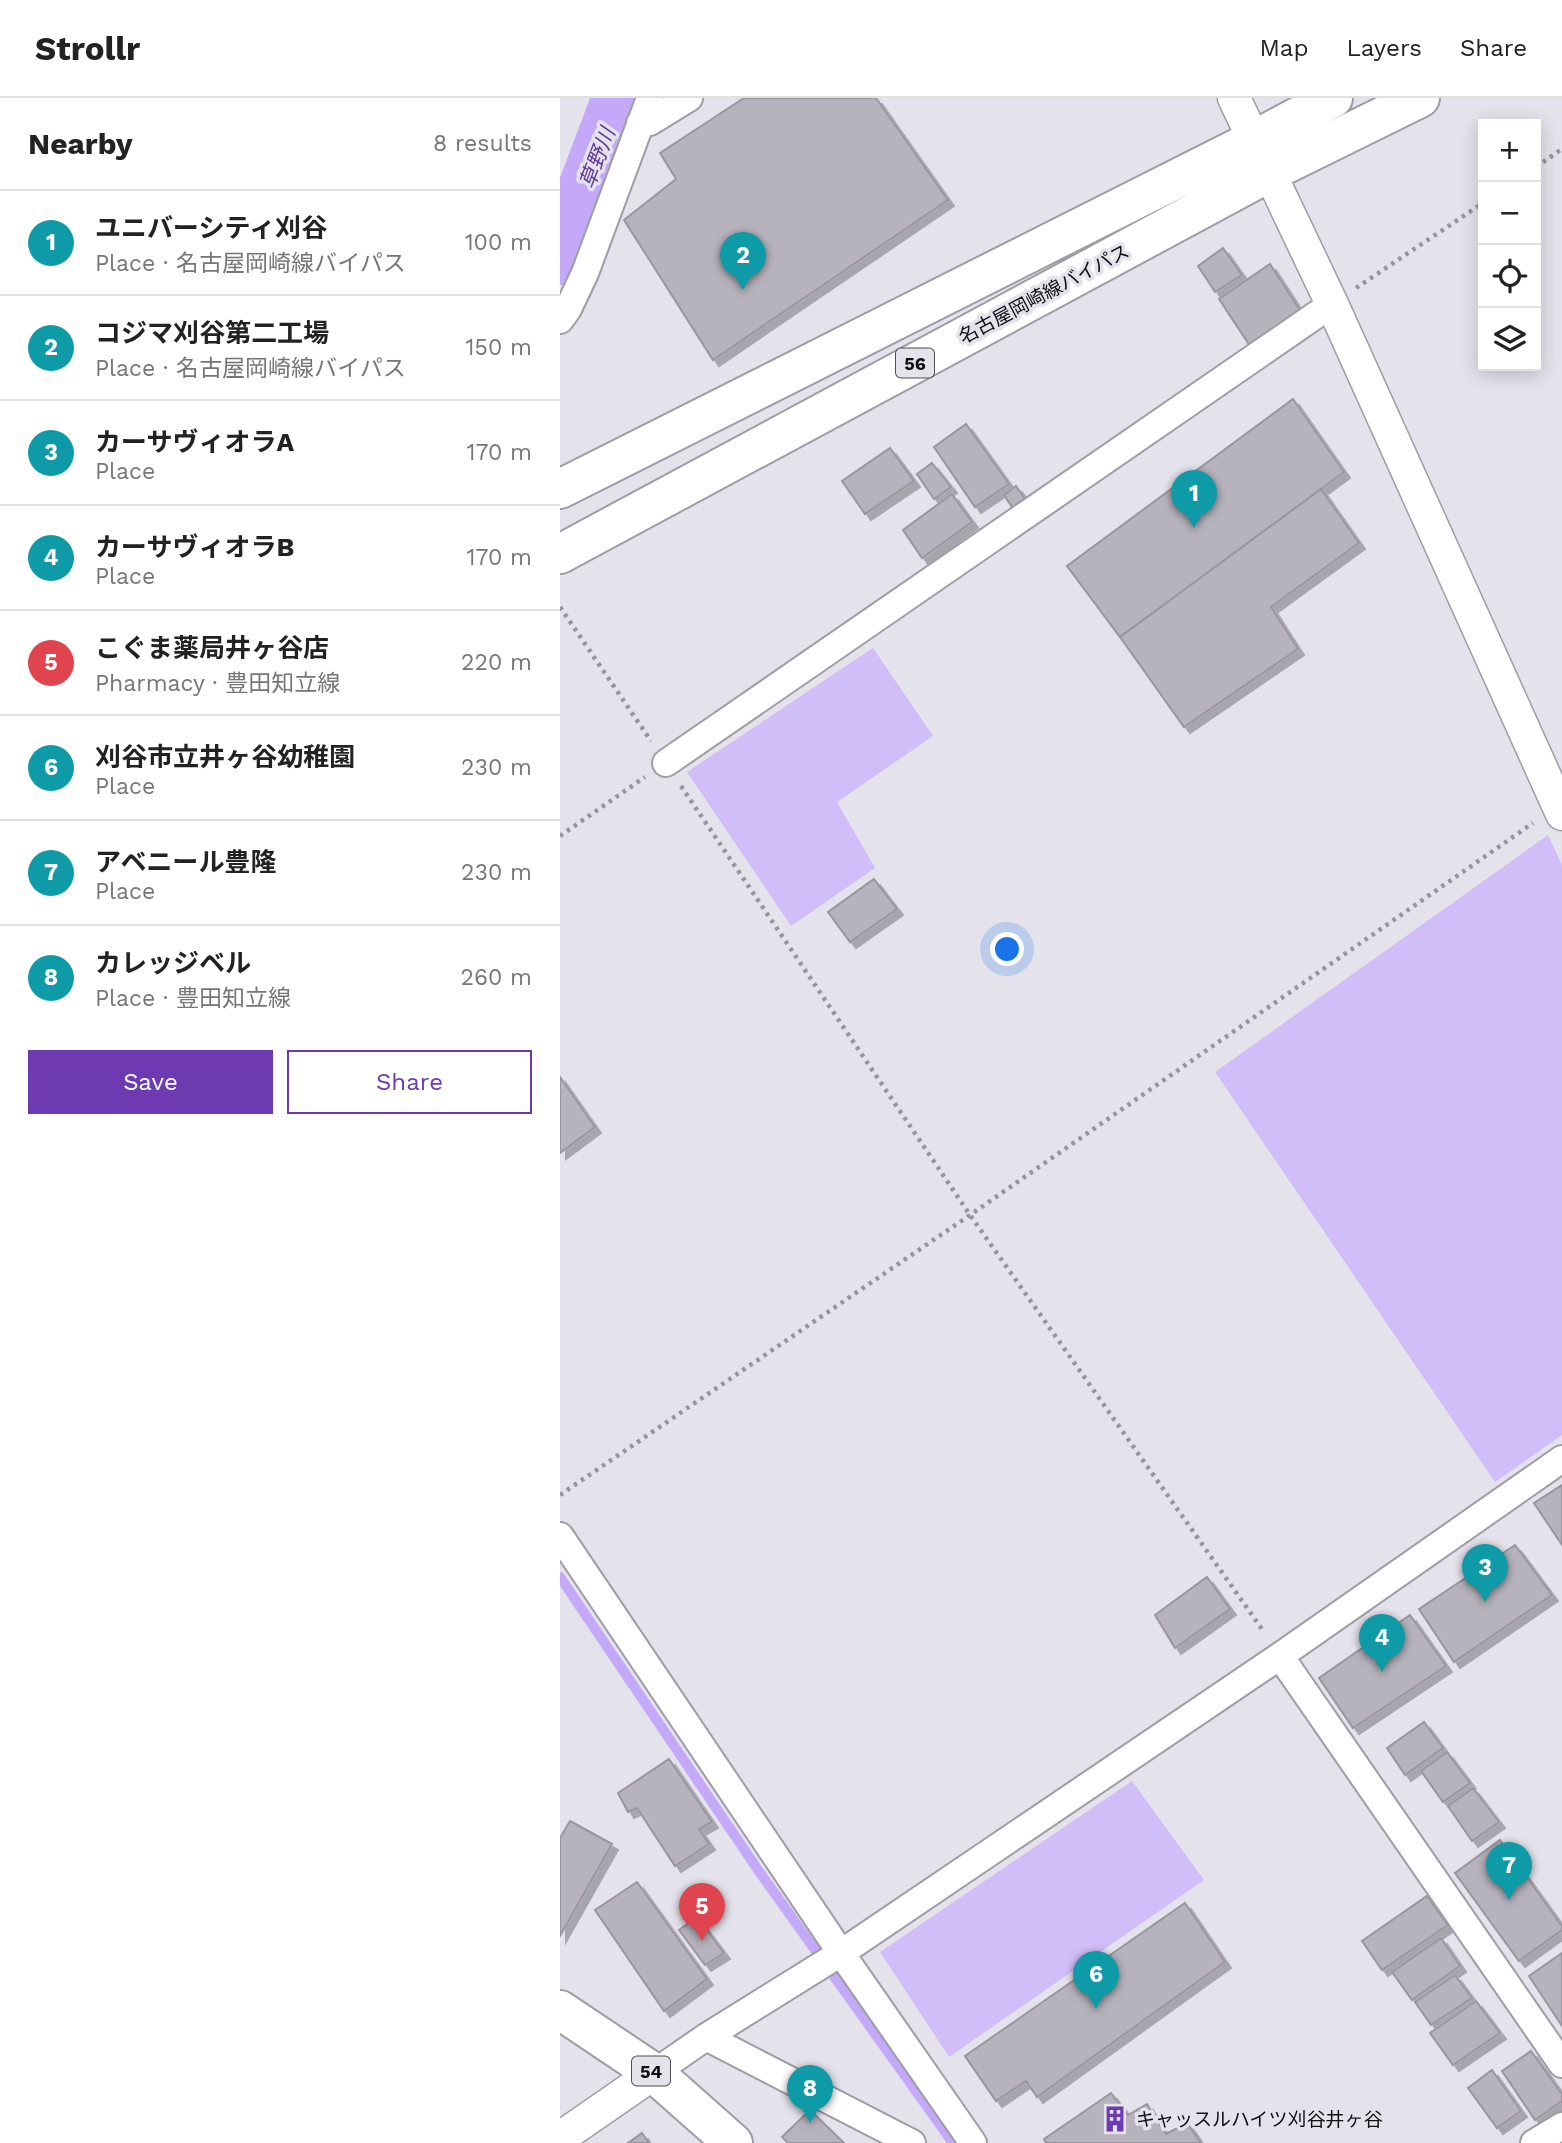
<!DOCTYPE html>
<html lang="en">
<head>
<meta charset="utf-8">
<style>
  :root { --surface:#fff; --page:#f6f6f6; --text:#222; --muted:#767676; --line:#e0e0e0; --accent:#6d3ab1 }
  body { margin:0; font-family:"Work Sans","Noto Sans JP",sans-serif; background:var(--page); color:var(--text) }
  .controls { position:absolute; right:21px; top:21px; display:grid; overflow:hidden; border-radius:0px; box-shadow:0 4px 18px #0003 }
  .controls button { width:63px; height:63px; display:grid; place-items:center; padding:0; border:0; border-bottom:2px solid var(--line); background:var(--surface); color:var(--text); font:35px sans-serif }
  .you { position:absolute; left:448px; top:852px; width:24px; height:24px; margin:-18px; border:5px solid #fff; border-radius:50%; background:#1a73e8; box-shadow:0 0 0 10px #1a73e833 }
  .badge { display:grid; place-items:center; width:46px; height:46px; border-radius:50%; background:var(--accent); color:#fff; font-size:23px; font-weight:700 }
  .pin { position:absolute; translate:-50% -58px; filter:drop-shadow(0 2px 4px #0008) }
  .pin::after { content:''; position:absolute; top:37px; width:24px; height:21px; background:inherit; clip-path:polygon(0 0,100% 0,50% 100%) }
  .list { margin:0; padding:0; list-style:none }
  h2 { display:flex; justify-content:space-between; align-items:center; height:91px; margin:0; padding:0 28px; font-size:30px }
  h2 small { font-size:23px; font-weight:400; color:var(--muted) }
  .list li { display:grid; grid-template-columns:46px 1fr auto; gap:21px; align-items:center; box-sizing:border-box; height:105px; padding:0 28px; border-top:2px solid var(--line) }
  .list b { display:block; font-size:26px; white-space:nowrap }
  .list p { margin:0; font-size:23px; white-space:nowrap; color:var(--muted) }
  .list em { font-size:23px; font-style:normal; color:var(--muted) }
  .actions { display:flex; gap:14px; padding:21px 28px }
  .actions a { flex:1; padding:16px 0; border:2px solid var(--accent); border-radius:0px; text-align:center; font-size:24px; color:var(--accent) }
  .actions .main { background:var(--accent); color:#fff }
  .icon { flex:none; width:38px; height:38px; fill:none; stroke:currentColor; stroke-width:2; stroke-linecap:round; stroke-linejoin:round }
  .map { position:relative; flex:none; width:1002px; height:2045px; overflow:hidden }
  header { display:flex; align-items:center; gap:42px; box-sizing:border-box; height:98px; padding:0 35px; background:var(--surface); border-bottom:2px solid var(--line) }
  header strong { font-size:33px }
  nav { display:flex; gap:38px; margin-inline-start:auto; font-size:24px }
  main { display:flex }
  aside { flex:1; background:var(--surface) }
  .map>svg:first-child { display:block }
  .green { fill:#d1bef9 }
  .lines { fill:none; stroke-linecap:round; stroke-linejoin:round }
  .stream { stroke:#c4a9f9; stroke-width:10 }
  .river { stroke:#c4a9f9; stroke-width:56 }
  .building { fill:#b6b3bc; stroke:#99969f; stroke-width:2; filter:url(#shadow) }
  .minor-casing { stroke:#9f9ca5; stroke-width:30 }
  .tertiary-casing { stroke:#9f9ca5; stroke-width:35 }
  .primary-casing { stroke:#9f9ca5; stroke-width:42 }
  .path { stroke:#97959c; stroke-width:4.5; stroke-dasharray:3.5 5; stroke-linecap:butt }
  .minor { stroke:#fff; stroke-width:26 }
  .tertiary { stroke:#fff; stroke-width:32 }
  .primary { stroke:#fff; stroke-width:38 }
  .labels { text-anchor:middle; dominant-baseline:central; stroke-width:7; stroke-linejoin:round; paint-order:stroke }
  .shield { fill:#e4e2eb; stroke:#504e53; stroke-width:2 }
  .shield-label { font-size:18px; font-weight:bold; fill:#100f12 }
  .street-label { font-size:19px; fill:#100f12; stroke:#e4e2eb }
  .poi-label { font-size:19px; fill:#100f12; stroke:#e4e2eb; text-anchor:start }
  .water-label { font-size:21px; font-style:italic; fill:#5d3894; stroke:#e4e2eb }
</style>
</head>
<body>
<header>
<strong>Strollr</strong>
<nav><a>Map</a><a>Layers</a><a>Share</a></nav>
</header>
<main>
<aside>
<h2>Nearby<small>8 results</small></h2>
<ul class="list">
<li><span class="badge" style="background:#0f9aa8">1</span><div><b>ユニバーシティ刈谷</b><p>Place · 名古屋岡崎線バイパス</p></div><em>100 m</em></li>
<li><span class="badge" style="background:#0f9aa8">2</span><div><b>コジマ刈谷第二工場</b><p>Place · 名古屋岡崎線バイパス</p></div><em>150 m</em></li>
<li><span class="badge" style="background:#0f9aa8">3</span><div><b>カーサヴィオラA</b><p>Place</p></div><em>170 m</em></li>
<li><span class="badge" style="background:#0f9aa8">4</span><div><b>カーサヴィオラB</b><p>Place</p></div><em>170 m</em></li>
<li><span class="badge" style="background:#e0444e">5</span><div><b>こぐま薬局井ヶ谷店</b><p>Pharmacy · 豊田知立線</p></div><em>220 m</em></li>
<li><span class="badge" style="background:#0f9aa8">6</span><div><b>刈谷市立井ヶ谷幼稚園</b><p>Place</p></div><em>230 m</em></li>
<li><span class="badge" style="background:#0f9aa8">7</span><div><b>アベニール豊隆</b><p>Place</p></div><em>230 m</em></li>
<li><span class="badge" style="background:#0f9aa8">8</span><div><b>カレッジベル</b><p>Place · 豊田知立線</p></div><em>260 m</em></li>
</ul>
<div class="actions"><a class="main">Save</a><a>Share</a></div>
</aside>
<div class="map">
<svg width="1002" height="2045" viewBox="0 0 1002 2045">
  <defs>
    <filter id="shadow"><feDropShadow dx="6" dy="6" stdDeviation="0" flood-color="#0004"/></filter>
  </defs>
  <rect width="100%" height="100%" fill="#e4e2eb"/>
  <!-- green -->
  <path class="green" d="M313,550L373,638L277,704L315,770L231,828L127,674Z
    M988,737L1002,767V1337L935,1384L655,974Z
    M572,1683L644,1782L389,1959L320,1854Z"/>
  <g class="lines">
    <!-- stream -->
    <path class="stream" d="M0,1479L198,1772L393,2045"/>
    <!-- river -->
    <path class="river" d="M0,159L60,0"/>
  </g>
  <!-- building -->
  <path class="building" d="M184,0H316L388,102L153,262L64,122L116,81L100,55Z
    M663,150L682,177L655,194L638,168Z
    M710,166L745,220L694,254L659,201Z
    M733,301L784,374L560,539L507,468Z
    M406,326L449,386L415,409L374,349Z
    M330,350L354,383L305,416L282,383Z
    M372,365L391,389L374,401L357,376Z
    M456,388L471,410L458,418L444,397Z
    M761,391L799,445L711,509L738,551L624,629L560,539Z
    M392,396L412,424L362,460L343,432Z
    M314,781L337,811L290,844L268,814Z
    M0,979L35,1029L0,1055Z
    M1002,1387V1447L974,1405Z
    M955,1447L992,1497L894,1564L859,1511Z
    M647,1479L670,1511L615,1550L595,1517Z
    M850,1517L886,1568L793,1630L759,1580Z
    M864,1624L883,1650L845,1677L827,1650Z
    M887,1654L910,1685L883,1704L861,1673Z
    M109,1661L152,1724L139,1731L149,1746L115,1768L77,1710L68,1714L58,1695Z
    M913,1690L939,1724L912,1743L888,1708Z
    M10,1723L52,1746L0,1838V1740Z
    M940,1742L1002,1828V1832L959,1863L895,1775Z
    M77,1784L147,1881L104,1913L35,1812Z
    M867,1798L888,1827L822,1872L802,1843Z
    M625,1805L665,1864L477,1999L466,1983L436,2003L405,1958Z
    M137,1819L164,1855L145,1867L119,1832Z
    M881,1840L900,1868L852,1902L832,1874Z
    M1002,1855V1928L969,1878Z
    M895,1877L912,1900L871,1927L855,1904Z
    M916,1903L940,1935L893,1967L870,1935Z
    M971,1953L1002,1996V2003L975,2022L942,1973Z
    M932,1972L961,2013L937,2030L908,1990Z
    M551,1995L568,2017L587,2006L606,2036L627,2025L641,2045H486L484,2041Z
    M250,2012L284,2045H228L222,2039Z
    M82,2035L89,2045H68Z"/>
  <g class="lines">
    <!-- minor casing -->
    <g class="minor-casing">
      <path id="minor" d="M80,25L90,24L129,0
        M0,222L8,211L25,175L90,0
        M106,665L772,206
        M0,1438L281,1855L413,2045
        M720,1558L1002,1966
        M146,1939L352,2045
        M94,1975L146,1939L281,1855L720,1558L1002,1361
        M974,2045L1002,2028"/>
    </g>
    <!-- tertiary casing -->
    <g class="tertiary-casing">
      <path id="tertiary" d="M674,0L772,206L1002,716
        M0,2040L94,1975"/>
    </g>
    <!-- primary casing -->
    <g class="primary-casing">
      <path id="primary" d="M0,391L694,42L773,0
        M0,456L710,74L860,0
        M0,1912L94,1975L173,2045"/>
    </g>
    <!-- path -->
    <path class="path" d="M976,69L1002,51
      M796,190L923,105
      M0,509L91,643
      M121,688L410,1117L704,1534
      M0,738L85,679
      M0,1397L410,1117L973,725"/>
    <!-- minor -->
    <use href="#minor" class="minor"/>
    <!-- tertiary -->
    <use href="#tertiary" class="tertiary"/>
    <!-- primary -->
    <use href="#primary" class="primary"/>
  </g>
  <!-- icons -->
  <defs>
    <g id="building-bare" transform="scale(2.1)"><path d="M-4-6H4V6H1V3H-1V6H-4ZM-2.5-4.3h1.7v1.8h-1.7ZM.8-4.3h1.7v1.8H.8ZM-2.5-1h1.7V.8h-1.7ZM.8-1h1.7V.8H.8Z" fill="#6d3ab1" stroke="#e4e2eb" stroke-width="2.5" paint-order="stroke"/></g>
  </defs>
  <g fill-rule="evenodd">
    <use href="#building-bare" x="555" y="2021"/>
  </g>
  <g class="labels">
    <!-- shield labels -->
    <g class="shield">
      <rect x="336" y="250.5" width="38" height="29" rx="5"/>
      <rect x="72" y="1958.5" width="38" height="29" rx="5"/>
    </g>
    <g class="shield-label">
      <text x="355" y="265">56</text>
      <text x="91" y="1973">54</text>
    </g>
    <!-- street labels -->
    <g class="street-label">
      <text transform="translate(484 196) rotate(-28)">名古屋岡崎線バイパス</text>
    </g>
    <!-- poi labels -->
    <g class="poi-label">
      <text x="576" y="2021">キャッスルハイツ刈谷井ヶ谷</text>
    </g>
    <!-- water labels -->
    <g class="water-label">
      <text transform="translate(37 60) rotate(-69)">草野川</text>
    </g>
  </g>
</svg>
<div class="controls">
<button>+</button>
<button>−</button>
<button><svg class="icon" aria-label="locate" viewBox="0 0 24 24"><circle cx="12" cy="12" r="6"/><path d="M12 2v4M12 18v4M2 12h4M18 12h4"/></svg></button>
<button><svg class="icon" aria-label="layers" viewBox="0 0 24 24"><path d="M12 4l9 5-9 5-9-5zM3 14l9 5 9-5"/></svg></button>
</div>
<div class="you"></div>
<div class="pin badge" style="left:634px;top:430px;background:#0f9aa8">1</div>
<div class="pin badge" style="left:183px;top:192px;background:#0f9aa8">2</div>
<div class="pin badge" style="left:925px;top:1504px;background:#0f9aa8">3</div>
<div class="pin badge" style="left:822px;top:1574px;background:#0f9aa8">4</div>
<div class="pin badge" style="left:142px;top:1843px;background:#e0444e">5</div>
<div class="pin badge" style="left:536px;top:1911px;background:#0f9aa8">6</div>
<div class="pin badge" style="left:949px;top:1802px;background:#0f9aa8">7</div>
<div class="pin badge" style="left:250px;top:2025px;background:#0f9aa8">8</div>
</div>
</main>
</body>
</html>
